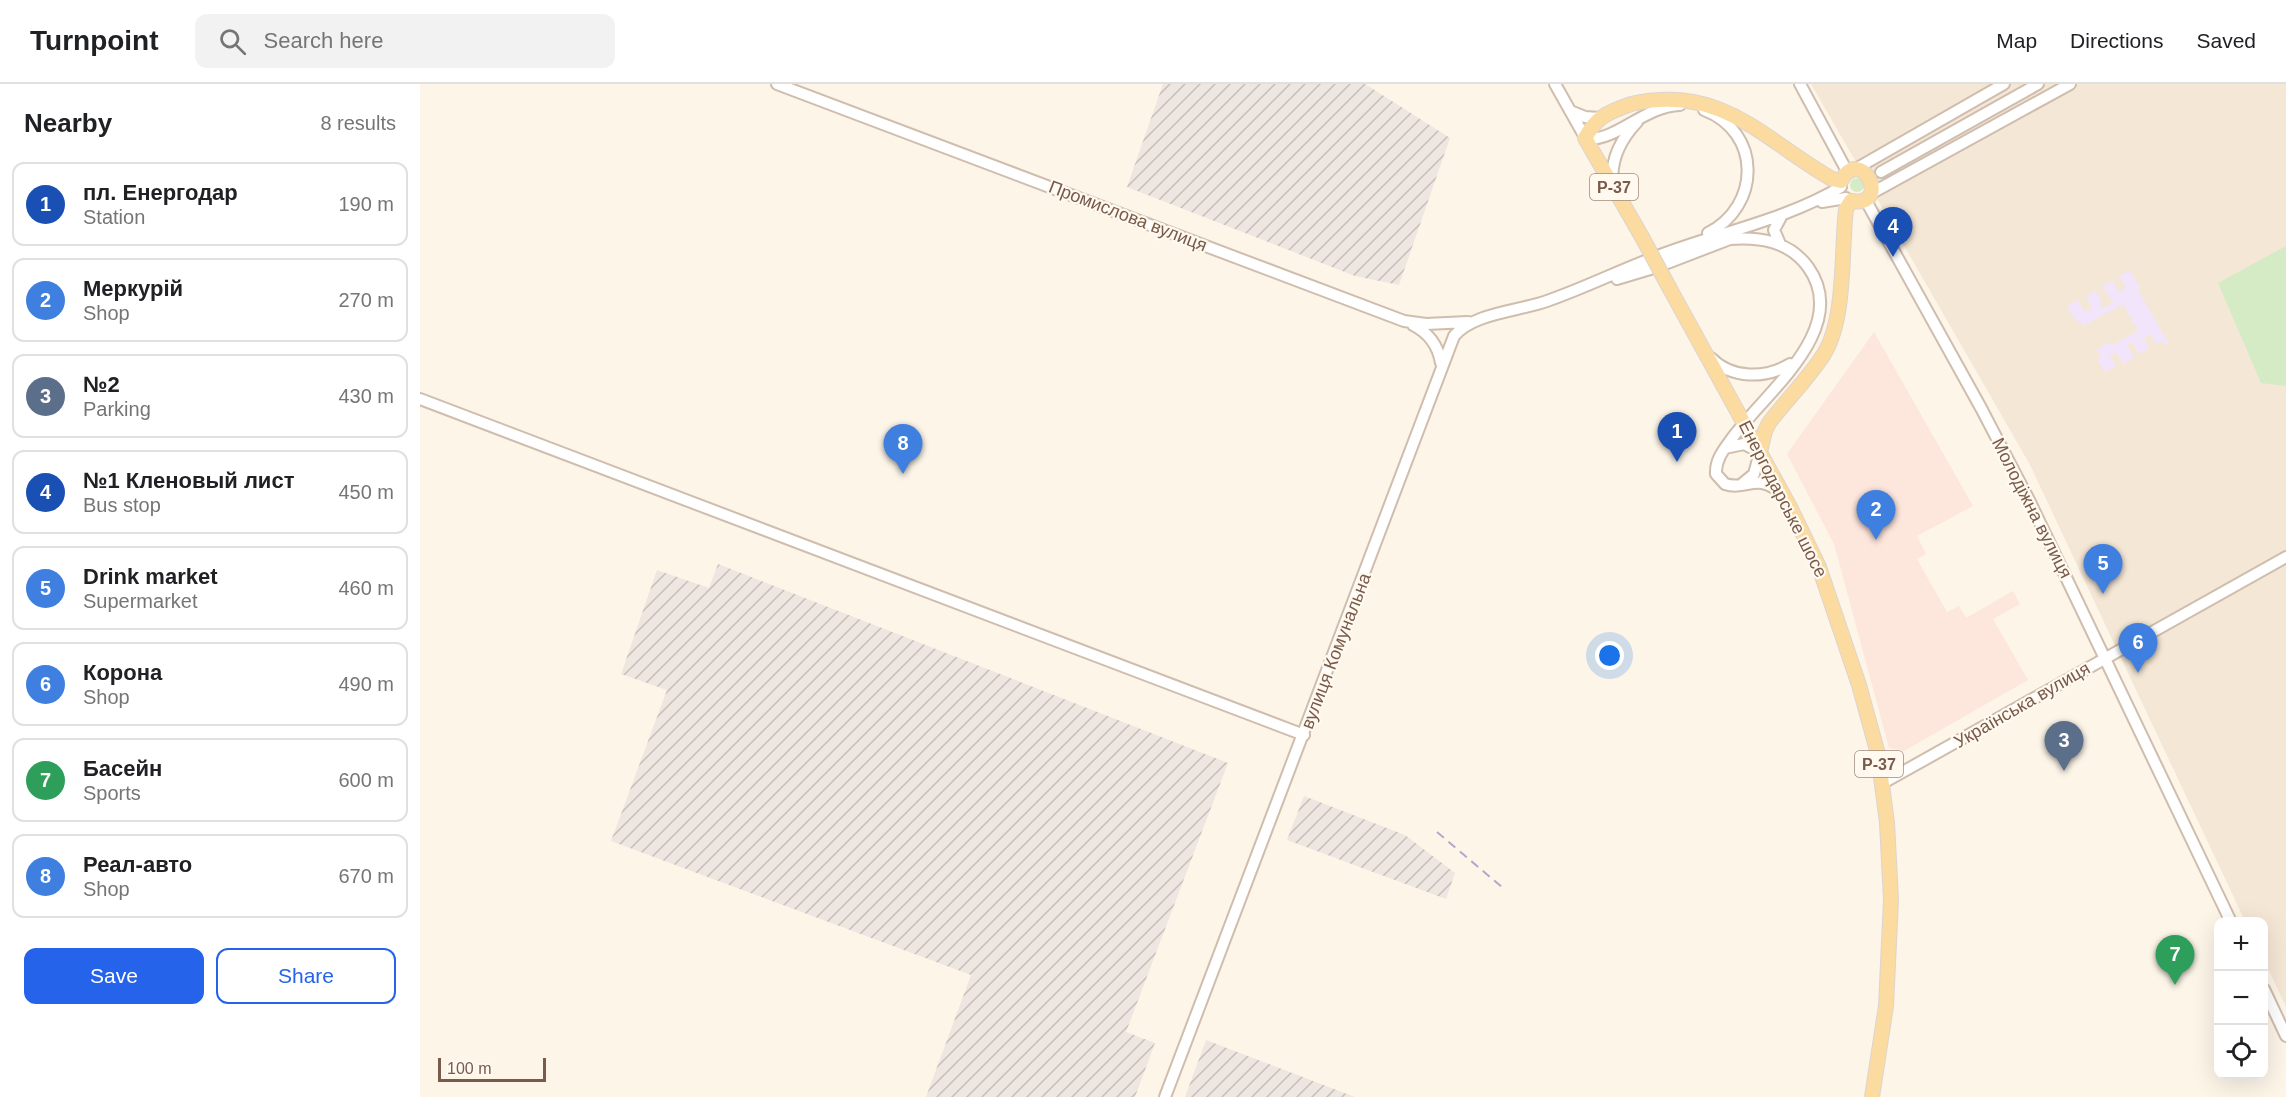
<!DOCTYPE html>
<html lang="en">
<head>
<meta charset="utf-8">
<style>
  :root { --surface:#fff; --page:#f2f2f2; --text:#202124; --muted:#757577; --line:#e0e0e0; --accent:#2563eb }
  body { margin:0; font-family:Helvetica,sans-serif; background:var(--page); color:var(--text) }
  .controls { position:absolute; right:18px; bottom:18px; display:grid; overflow:hidden; border-radius:12px; box-shadow:0 6px 24px #0002 }
  .controls button { width:54px; height:54px; display:grid; place-items:center; padding:0; border:0; border-bottom:2px solid var(--line); background:var(--surface); color:var(--text); font:30px sans-serif }
  .scale { position:absolute; left:18px; bottom:15px; width:108px; box-sizing:border-box; padding-left:6px; border:3px solid #785b4b; border-top:0; font-size:16px; line-height:21px; white-space:nowrap; color:#785b4b; -webkit-text-stroke:4px #fff9ef; paint-order:stroke }
  .you { position:absolute; left:1190px; top:572px; width:21px; height:21px; margin:-15px; border:4px solid #fff; border-radius:50%; background:#1a73e8; box-shadow:0 0 0 9px #1a73e833 }
  .badge { display:grid; place-items:center; width:39px; height:39px; border-radius:50%; background:var(--accent); color:#fff; font-size:20px; font-weight:700 }
  .pin { position:absolute; translate:-50% -50px; filter:drop-shadow(0 2px 3px #0008) }
  .pin::after { content:''; position:absolute; top:32px; width:21px; height:18px; background:inherit; clip-path:polygon(0 0,100% 0,50% 100%) }
  .list { margin:0; padding:0; list-style:none }
  h2 { display:flex; justify-content:space-between; align-items:center; height:78px; margin:0; padding:0 24px; font-size:26px }
  h2 small { font-size:20px; font-weight:400; color:var(--muted) }
  .list li { display:grid; grid-template-columns:39px 1fr auto; gap:18px; align-items:center; box-sizing:border-box; height:84px; margin:0 12px 12px; padding:0 12px; border:2px solid var(--line); border-radius:12px }
  .list b { display:block; font-size:22px; white-space:nowrap }
  .list p { margin:0; font-size:20px; white-space:nowrap; color:var(--muted) }
  .list em { font-size:20px; font-style:normal; color:var(--muted) }
  .actions { display:flex; gap:12px; padding:18px 24px }
  .actions a { flex:1; padding:14px 0; border:2px solid var(--accent); border-radius:12px; text-align:center; font-size:21px; color:var(--accent) }
  .actions .main { background:var(--accent); color:#fff }
  .icon { flex:none; width:33px; height:33px; fill:none; stroke:currentColor; stroke-width:2; stroke-linecap:round; stroke-linejoin:round }
  .map { position:relative; flex:none; width:1866px; height:1013px; overflow:hidden }
  header { display:flex; align-items:center; gap:36px; box-sizing:border-box; height:84px; padding:0 30px; background:var(--surface); border-bottom:2px solid var(--line) }
  header strong { font-size:28px }
  nav { display:flex; gap:33px; margin-inline-start:auto; font-size:21px }
  .search { width:420px; height:54px; background:var(--page); display:flex; align-items:center; gap:15px; box-sizing:border-box; padding:0 21px; border-radius:12px; color:var(--muted); font-size:22px }
  main { display:flex }
  aside { flex:1; background:var(--surface) }
  .map>svg:first-child { display:block }
  .residential { fill:#f5e7d6 }
  .commercial { fill:#fde6dc }
  .industrial { fill:url(#industrial-furrows) }
  .education { fill:#f2e4fa }
  .grass { fill:#d4ebc5 }
  .lines { fill:none; stroke-linecap:round; stroke-linejoin:round }
  .minor-casing { stroke:#cfbdad; stroke-width:14 }
  .major-casing { stroke:#dcd4d0; stroke-width:16 }
  .minor { stroke:#fff; stroke-width:10 }
  .major { stroke:#fcdba0; stroke-width:14 }
  .rail { stroke:#b8a5c8; stroke-width:2; stroke-dasharray:9 6; stroke-linecap:butt }
  .major-bridge-casing { stroke:#dcd4d0; stroke-width:16; stroke-linecap:butt }
  .major-bridge { stroke:#fcdba0; stroke-width:14 }
  .labels { text-anchor:middle; dominant-baseline:central; stroke-width:4.5; stroke-linejoin:round; paint-order:stroke }
  .shield { fill:#fff9ef; stroke:#a08a7c; stroke-width:1.5 }
  .shield-label { font-size:16px; font-weight:bold; fill:#785b4b }
  .street-label { font-size:18px; fill:#785b4b; stroke:#fff9ef }
</style>
</head>
<body>
<header>
<strong>Turnpoint</strong>
<div class="search"><svg class="icon" aria-label="search" viewBox="0 0 24 24"><circle cx="10" cy="10" r="6"/><path d="M15 15l6 6"/></svg>Search here</div>
<nav><a>Map</a><a>Directions</a><a>Saved</a></nav>
</header>
<main>
<aside>
<h2>Nearby<small>8 results</small></h2>
<ul class="list">
<li><span class="badge" style="background:#1a4fb4">1</span><div><b>пл. Енергодар</b><p>Station</p></div><em>190 m</em></li>
<li><span class="badge" style="background:#3f7fe0">2</span><div><b>Меркурій</b><p>Shop</p></div><em>270 m</em></li>
<li><span class="badge" style="background:#5c6f8a">3</span><div><b>№2</b><p>Parking</p></div><em>430 m</em></li>
<li><span class="badge" style="background:#1a4fb4">4</span><div><b>№1 Кленовый лист</b><p>Bus stop</p></div><em>450 m</em></li>
<li><span class="badge" style="background:#3f7fe0">5</span><div><b>Drink market</b><p>Supermarket</p></div><em>460 m</em></li>
<li><span class="badge" style="background:#3f7fe0">6</span><div><b>Корона</b><p>Shop</p></div><em>490 m</em></li>
<li><span class="badge" style="background:#2e9e5b">7</span><div><b>Басейн</b><p>Sports</p></div><em>600 m</em></li>
<li><span class="badge" style="background:#3f7fe0">8</span><div><b>Реал-авто</b><p>Shop</p></div><em>670 m</em></li>
</ul>
<div class="actions"><a class="main">Save</a><a>Share</a></div>
</aside>
<div class="map">
<svg width="1866" height="1013" viewBox="0 0 1866 1013">
  <defs>
    <pattern id="industrial-furrows" width="10" height="10" patternUnits="userSpaceOnUse" patternTransform="scale(1.5)"><rect width="10" height="10" fill="#eee7e1"/><path d="M-1 1l2-2M0 10L10 0M9 11l2-2" fill="none" stroke="#c6beb8"/></pattern>
  </defs>
  <rect width="100%" height="100%" fill="#fdf5e8"/>
  <!-- residential -->
  <path class="residential" d="M1391,0H1866V923L1844,876V838L1825,837L1609,379Z"/>
  <!-- commercial -->
  <path class="commercial" d="M1454,248L1553,422L1497,452L1506,470L1497,475L1527,528L1539,522L1546,534L1593,507L1600,520L1573,535L1608,596L1484,667L1469,664L1414,460L1367,370Z"/>
  <!-- industrial -->
  <path class="industrial" d="M743,0H945L1030,54L979,201L935,192L707,103Z
    M298,480L808,679L706,948L735,959L715,1013H506L551,891L191,757L247,606L201,590L237,486L289,504Z
    M884,712L985,751L1035,789L1026,815L867,756Z
    M786,956L935,1013H765Z"/>
  <!-- education -->
  <path class="education" d="M1710,186L1720,204L1718,206L1749,260L1746,262L1743,257L1737,260L1730,250L1724,254L1729,264L1719,270L1712,258L1707,261L1714,274L1703,280L1696,268L1690,272L1696,282L1685,288L1677,275L1681,273L1677,265L1690,258L1692,261L1718,247L1703,220L1663,242L1660,237L1656,238L1647,222L1658,216L1665,228L1672,224L1666,212L1676,207L1682,218L1680,219L1682,225L1693,219L1682,202L1693,197L1699,208L1706,204L1699,192Z"/>
  <!-- grass -->
  <path class="grass" d="M1430 101a7 7 0 1 1 14 0a7 7 0 1 1-14 0Z
    M1866,162V302L1841,299L1798,199Z"/>
  <g class="lines">
    <!-- minor casing -->
    <g class="minor-casing">
      <path id="minor" d="M357,0L984,237L1006,240L1048,238
        M1135,0L1166,55C1197,57 1224,22 1260,21
        M1380,0L1428,89
        M1284,26C1342,48 1341,122 1288,149
        M1150,27L1165,33L1179,34
        M1432,87L1584,0
        M1461,88L1618,0
        M1193,100C1190,76 1201,55 1217,38
        M1450,110L1650,0
        M1445,115L1561,324L1609,416L1811,838
        M1402,118L1426,114
        M1310,155C1340,153 1369,157 1388,183C1432,244 1346,308 1313,353C1305,364 1295,375 1296,390L1305,400C1327,407 1336,388 1361,409
        M1360,160L1354,146L1362,131
        M1197,195L1237,183L1315,153
        M993,241C1009,249 1018,261 1021,279
        M1291,274C1312,295 1345,295 1370,280
        M0,315L884,651
        M1305,364L1324,360L1340,368L1334,390L1323,399
        M1463,699L1866,473
        M1844,905L1866,952
        M745,1013L1034,252C1053,229 1099,227 1127,217C1173,201 1216,178 1263,163C1316,145 1372,132 1421,103"/>
    </g>
    <!-- major casing -->
    <g class="major-casing">
      <path id="major" d="M1222,153L1165,54C1178,31 1188,29 1211,20C1302,0 1341,54 1412,95L1421,97C1441,59 1473,124 1431,117L1426,125C1421,168 1426,234 1404,270C1388,295 1366,316 1349,339L1345,347L1340,368
        M1250,205L1370,423L1399,483L1439,601L1458,670L1467,739L1471,816L1466,922L1452,1013"/>
    </g>
    <!-- minor -->
    <use href="#minor" class="minor"/>
    <!-- major -->
    <use href="#major" class="major"/>
    <!-- rail -->
    <path class="rail" d="M1017,748L1083,804"/>
    <!-- major-bridge casing -->
    <g class="major-bridge-casing">
      <path id="major-bridge" d="M1222,153L1250,205"/>
    </g>
    <!-- major-bridge -->
    <use href="#major-bridge" class="major-bridge"/>
  </g>
  <g class="labels">
    <!-- shield labels -->
    <g class="shield">
      <rect x="1170" y="90" width="48" height="26" rx="4.5"/>
      <rect x="1435" y="667" width="48" height="26" rx="4.5"/>
    </g>
    <g class="shield-label">
      <text x="1194" y="103">Р-37</text>
      <text x="1459" y="680">Р-37</text>
    </g>
    <!-- street labels -->
    <g class="street-label">
      <text transform="translate(708 132) rotate(21)">Промислова вулиця</text>
      <text transform="translate(1363 415) rotate(63)">Енергодарське шосе</text>
      <text transform="translate(1612 424) rotate(63)">Молодіжна вулиця</text>
      <text transform="translate(916 567) rotate(-69)">вулиця Комунальна</text>
      <text transform="translate(1602 621) rotate(-30)">Українська вулиця</text>
    </g>
  </g>
</svg>
<div class="controls">
<button>+</button>
<button>−</button>
<button><svg class="icon" aria-label="locate" viewBox="0 0 24 24"><circle cx="12" cy="12" r="6"/><path d="M12 2v4M12 18v4M2 12h4M18 12h4"/></svg></button>
</div>
<div class="scale">100 m</div>
<div class="you"></div>
<div class="pin badge" style="left:1257px;top:378px;background:#1a4fb4">1</div>
<div class="pin badge" style="left:1456px;top:456px;background:#3f7fe0">2</div>
<div class="pin badge" style="left:1644px;top:687px;background:#5c6f8a">3</div>
<div class="pin badge" style="left:1473px;top:173px;background:#1a4fb4">4</div>
<div class="pin badge" style="left:1683px;top:510px;background:#3f7fe0">5</div>
<div class="pin badge" style="left:1718px;top:589px;background:#3f7fe0">6</div>
<div class="pin badge" style="left:1755px;top:901px;background:#2e9e5b">7</div>
<div class="pin badge" style="left:483px;top:390px;background:#3f7fe0">8</div>
</div>
</main>
</body>
</html>
